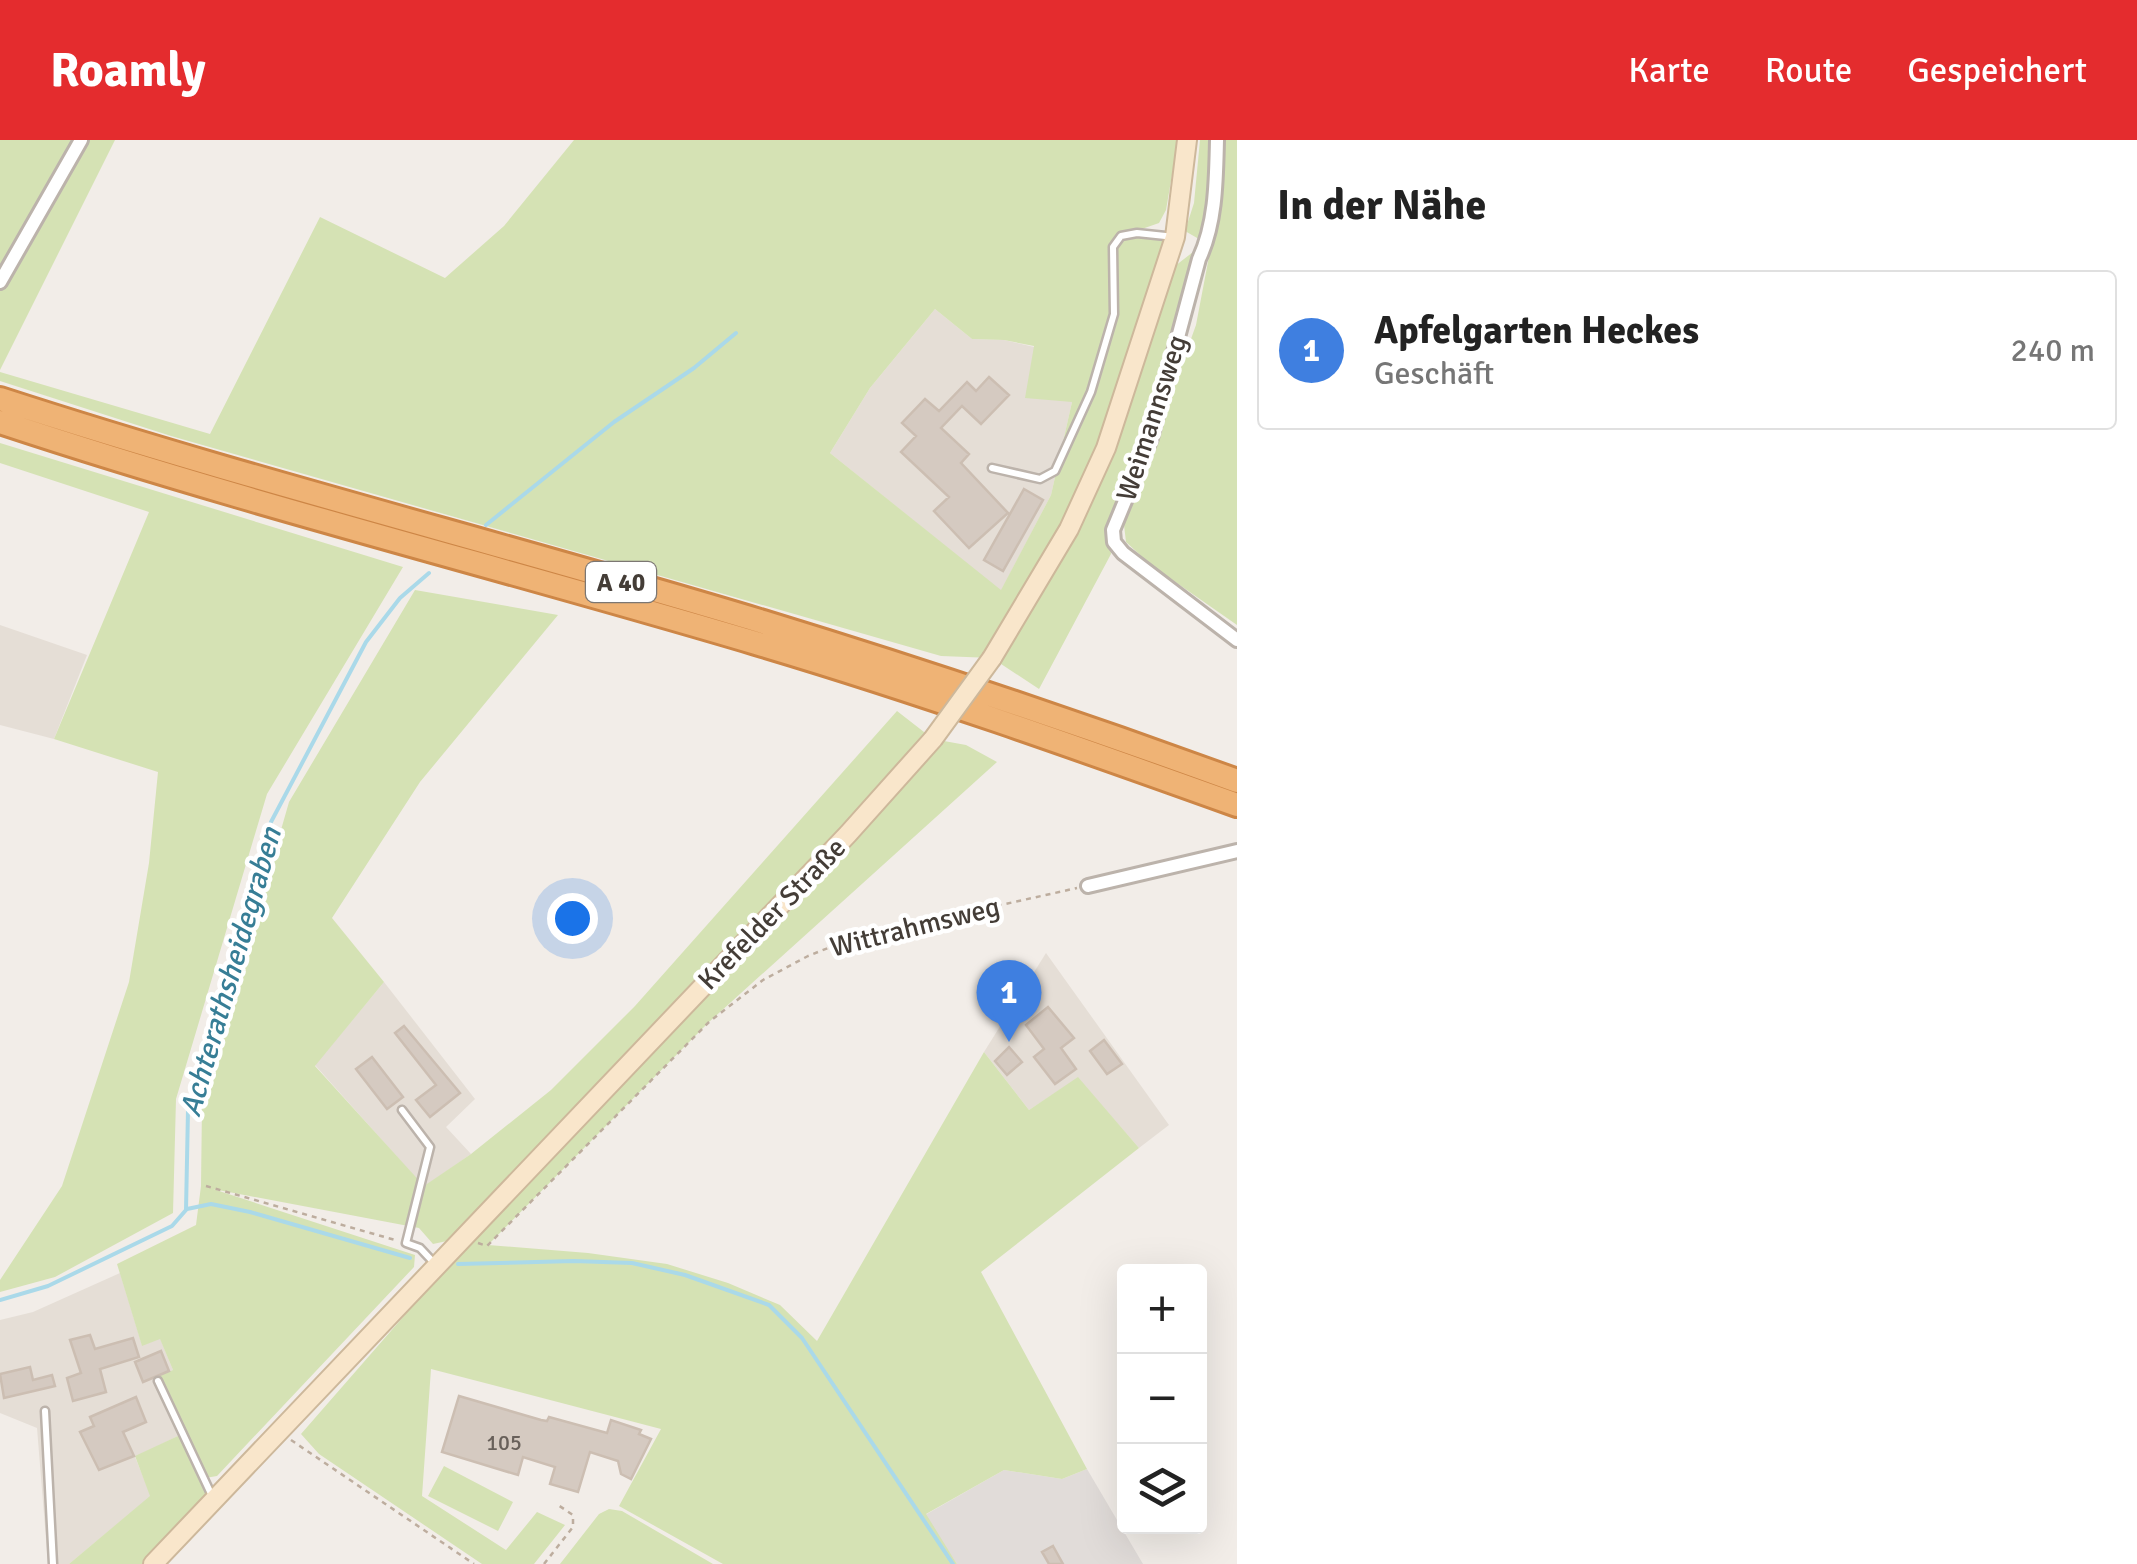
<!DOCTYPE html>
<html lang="de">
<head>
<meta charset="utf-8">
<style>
  :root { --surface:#fff; --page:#f2f2f2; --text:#222; --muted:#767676; --line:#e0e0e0; --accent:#e42c2e }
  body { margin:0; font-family:Signika,sans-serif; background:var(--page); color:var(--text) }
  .controls { position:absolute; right:30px; bottom:30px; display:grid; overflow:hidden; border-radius:10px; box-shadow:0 10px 40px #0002 }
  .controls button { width:90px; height:90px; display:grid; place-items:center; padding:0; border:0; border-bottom:2px solid var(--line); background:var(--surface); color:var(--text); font:50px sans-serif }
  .you { position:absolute; left:572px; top:778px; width:35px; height:35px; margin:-25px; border:8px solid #fff; border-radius:50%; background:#1a73e8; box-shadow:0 0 0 15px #1a73e833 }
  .badge { display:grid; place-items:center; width:65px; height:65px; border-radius:50%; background:var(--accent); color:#fff; font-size:32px; font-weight:700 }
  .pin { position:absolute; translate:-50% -82px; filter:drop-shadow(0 2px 5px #0008) }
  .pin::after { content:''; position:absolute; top:52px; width:35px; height:30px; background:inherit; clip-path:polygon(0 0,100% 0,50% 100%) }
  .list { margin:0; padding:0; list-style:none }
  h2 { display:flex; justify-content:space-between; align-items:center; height:130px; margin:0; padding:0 40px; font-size:42px }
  h2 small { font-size:32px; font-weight:400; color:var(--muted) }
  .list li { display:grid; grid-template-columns:65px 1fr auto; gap:30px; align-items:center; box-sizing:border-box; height:160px; margin:0 20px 20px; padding:0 20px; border:2px solid var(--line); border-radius:10px }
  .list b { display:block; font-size:38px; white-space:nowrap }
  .list p { margin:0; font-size:32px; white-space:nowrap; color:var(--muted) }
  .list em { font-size:32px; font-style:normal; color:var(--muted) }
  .icon { flex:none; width:55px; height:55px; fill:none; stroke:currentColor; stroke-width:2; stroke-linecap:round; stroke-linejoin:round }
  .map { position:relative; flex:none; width:1237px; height:1424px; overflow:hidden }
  header { display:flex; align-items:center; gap:60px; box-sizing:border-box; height:140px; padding:0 50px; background:var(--accent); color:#fff }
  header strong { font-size:48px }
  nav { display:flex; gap:55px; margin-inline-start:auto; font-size:35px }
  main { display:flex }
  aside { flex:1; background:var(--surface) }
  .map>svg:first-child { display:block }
  .residential { fill:#e5ded6 }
  .industrial { fill:#e1dcd9 }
  .green { fill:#d5e2b4; fill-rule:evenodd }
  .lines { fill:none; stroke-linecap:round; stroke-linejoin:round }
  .stream { stroke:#aad9e9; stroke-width:4 }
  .building { fill:#d5cac1; stroke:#ccbeb2; stroke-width:2.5 }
  .lane-casing { stroke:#bcb3ab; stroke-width:11 }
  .street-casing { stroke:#bcb3ab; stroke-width:18 }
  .secondary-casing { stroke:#cdb89b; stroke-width:22 }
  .highway-casing { stroke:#cd8646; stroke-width:28 }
  .path { stroke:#bdad9e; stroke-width:2.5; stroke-dasharray:5 5; stroke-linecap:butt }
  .lane { stroke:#fff; stroke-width:6 }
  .street { stroke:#fff; stroke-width:12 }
  .secondary { stroke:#f9e6cb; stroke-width:18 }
  .highway { stroke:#efb375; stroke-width:22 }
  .secondary-bridge-casing { stroke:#cdb89b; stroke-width:22; stroke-linecap:butt }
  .secondary-bridge { stroke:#f9e6cb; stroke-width:18 }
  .labels { text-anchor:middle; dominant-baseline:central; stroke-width:9; stroke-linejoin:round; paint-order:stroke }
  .number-label { font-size:22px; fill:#68605a }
  .shield { fill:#fff; stroke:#7c7773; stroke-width:2.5 }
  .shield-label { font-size:25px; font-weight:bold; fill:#443d37 }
  .street-label { font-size:28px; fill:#443d37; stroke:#fff }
  .water-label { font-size:30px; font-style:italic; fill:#377e96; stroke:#fff }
</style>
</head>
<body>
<header>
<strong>Roamly</strong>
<nav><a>Karte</a><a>Route</a><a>Gespeichert</a></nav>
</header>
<main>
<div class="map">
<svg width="1237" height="1424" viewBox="0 0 1237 1424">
  <rect width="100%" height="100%" fill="#f2ede8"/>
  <!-- residential -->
  <path class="residential" d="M935,169L972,199L1004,200L1034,207L1072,262L1051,355L1001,451L830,313L870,248Z
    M0,485L87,515L54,599L0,585Z
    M1046,813L1169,985L1139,1008L1078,938L1029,970L984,912Z
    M384,842L475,959L446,987L471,1014L424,1047L315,925Z
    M120,1133L142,1205L160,1198L173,1230L154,1238L180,1295L135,1317L151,1356L69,1424H48L37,1288L0,1273V1180L33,1172Z"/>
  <!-- industrial -->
  <path class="industrial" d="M1087,1329L1143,1424H957L925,1375L1004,1330L1062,1339Z"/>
  <!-- green -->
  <path class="green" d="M0,0H115L0,230Z
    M574,0H1178L1166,70L1159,83L1139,90L1175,97L1166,133L1193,112L1144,304L1109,385L1111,414L1039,549L992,518L941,516L171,296L0,241V232L210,294L320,77L445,138L504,86ZM935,169L972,199L1004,200L1034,206L1025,258L1072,262L1051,355L1001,450L830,313L870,248Z
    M1200,0H1237V485L1151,425L1126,402L1124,385L1196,185L1211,106L1185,91L1194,63Z
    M0,303L403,427L267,654L176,959L173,1073L55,1137L0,1152V1140L62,1046L129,842L149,723L158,632L54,599L149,372L0,323Z
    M415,450L558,475L420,642L332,778L384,842L315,926L424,1046L471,1014L551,950L635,866L897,571L933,599L966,605L997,622L709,882L488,1105L588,1113L667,1124L728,1143L780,1165L817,1201L984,912L1029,970L1078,937L1139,1008L981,1132L1087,1329L1062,1339L1004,1330L926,1374L957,1424H723L619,1366L661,1289L431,1229L422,1356L506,1410L537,1372L565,1385L534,1424H482L319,1314L301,1294L404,1176L461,1098L433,1104L419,1088L213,1049L415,1115L414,1127L217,1336L205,1338L158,1236L173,1230L160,1199L142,1206L117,1124L196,1085L201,1046L202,965L289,662Z
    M180,1295L208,1353L142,1424H69L150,1356L135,1316Z
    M444,1326L513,1362L498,1391L428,1356Z
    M609,1369L622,1371L713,1424H560L599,1374Z"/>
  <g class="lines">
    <!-- stream -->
    <path class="stream" d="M486,385L614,282L694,228L736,193
      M187,1069L211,1064L250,1072L410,1118
      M458,1124L574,1121L632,1123L685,1135L769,1165L802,1198L953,1424
      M0,1160L48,1146L172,1086L186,1070L188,970L271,682L366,502L400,458L429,433"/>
  </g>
  <!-- building -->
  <path class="building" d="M989,237L1009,255L981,284L962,266L941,288L969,314L961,323L1008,373L969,408L934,371L949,357L901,312L916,296L902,283L925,259L939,271L967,242L976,251Z
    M1024,349L1043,360L1003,431L984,420Z
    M1048,867L1074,898L1061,908L1076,929L1055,944L1034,917L1044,909L1026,885Z
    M404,886L460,953L430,977L416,960L436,945L395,893Z
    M1104,900L1122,924L1107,934L1090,911Z
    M1009,907L1022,922L1007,935L995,921Z
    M372,917L403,957L387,969L356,929Z
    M90,1195L95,1209L133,1198L139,1217L100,1229L106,1252L73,1261L67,1238L81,1233L70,1200Z
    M161,1211L169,1231L143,1242L135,1222Z
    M30,1227L33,1240L52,1235L55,1246L4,1258L0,1234Z
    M459,1256L541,1280L547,1281L549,1277L607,1293L611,1280L641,1290L639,1294L651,1299L631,1339L621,1334L618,1321L590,1312L578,1352L550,1344L555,1327L523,1317L518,1335L442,1312Z
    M136,1257L146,1282L123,1292L134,1316L99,1330L80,1292L94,1286L90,1277Z
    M1053,1406L1063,1424H1049L1042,1412Z"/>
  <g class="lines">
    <!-- lane casing -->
    <g class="lane-casing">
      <path id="lane" d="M992,328L1040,339L1055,331L1091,252L1114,174L1113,107L1121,96L1137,93L1175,97
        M402,970L430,1007L406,1103L420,1108L436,1125
        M158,1241L213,1358
        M45,1271L53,1424"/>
    </g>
    <!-- street casing -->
    <g class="street-casing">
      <path id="street" d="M1217,0C1216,40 1216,83 1199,119L1151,298L1113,390L1114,402L1123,413L1237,500
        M0,142L81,0
        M1088,746L1237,711"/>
    </g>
    <!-- secondary casing -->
    <g class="secondary-casing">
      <path id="secondary" d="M992,518L1069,389L1106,308L1175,97L1187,0
        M153,1424L848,694L933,599"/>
    </g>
    <!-- highway casing -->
    <g class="highway-casing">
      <path id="highway" d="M0,259C252,341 509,405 763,482C923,531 1081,584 1237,641
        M0,282C250,365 504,428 756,503C918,551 1078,608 1237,665"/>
    </g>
    <!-- path -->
    <path class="path" d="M206,1046L395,1100
      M478,1103L487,1106L709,882L763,840L808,816L853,798L1077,748
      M291,1300L474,1424
      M544,1424L573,1387V1375L558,1365"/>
    <!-- lane -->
    <use href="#lane" class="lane"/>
    <!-- street -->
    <use href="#street" class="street"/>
    <!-- secondary -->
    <use href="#secondary" class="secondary"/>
    <!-- highway -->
    <use href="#highway" class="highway"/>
    <!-- secondary-bridge casing -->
    <g class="secondary-bridge-casing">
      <path id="secondary-bridge" d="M933,599L992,518"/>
    </g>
    <!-- secondary-bridge -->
    <use href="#secondary-bridge" class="secondary-bridge"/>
  </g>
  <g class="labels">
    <!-- number labels -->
    <g class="number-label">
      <text x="504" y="1302">105</text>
    </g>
    <!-- shield labels -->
    <rect class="shield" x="586" y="422" width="70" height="40" rx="8"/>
    <g class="shield-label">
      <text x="621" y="442">A 40</text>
    </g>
    <!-- street labels -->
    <g class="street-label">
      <text transform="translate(1152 278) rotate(-72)">Weimannsweg</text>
      <text transform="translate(772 774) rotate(-46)">Krefelder Straße</text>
      <text transform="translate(915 787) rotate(-14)">Wittrahmsweg</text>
    </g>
    <!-- water labels -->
    <g class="water-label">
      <text transform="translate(231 832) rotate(-74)">Achterathsheidegraben</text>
    </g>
  </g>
</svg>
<div class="controls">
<button>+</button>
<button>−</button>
<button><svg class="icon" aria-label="layers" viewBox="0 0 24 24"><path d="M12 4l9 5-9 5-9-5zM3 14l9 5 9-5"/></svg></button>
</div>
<div class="you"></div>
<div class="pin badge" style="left:1009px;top:902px;background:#3f7fe0">1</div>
</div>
<aside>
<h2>In der Nähe<small></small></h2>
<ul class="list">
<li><span class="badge" style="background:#3f7fe0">1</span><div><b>Apfelgarten Heckes</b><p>Geschäft</p></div><em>240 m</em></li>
</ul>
</aside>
</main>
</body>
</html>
